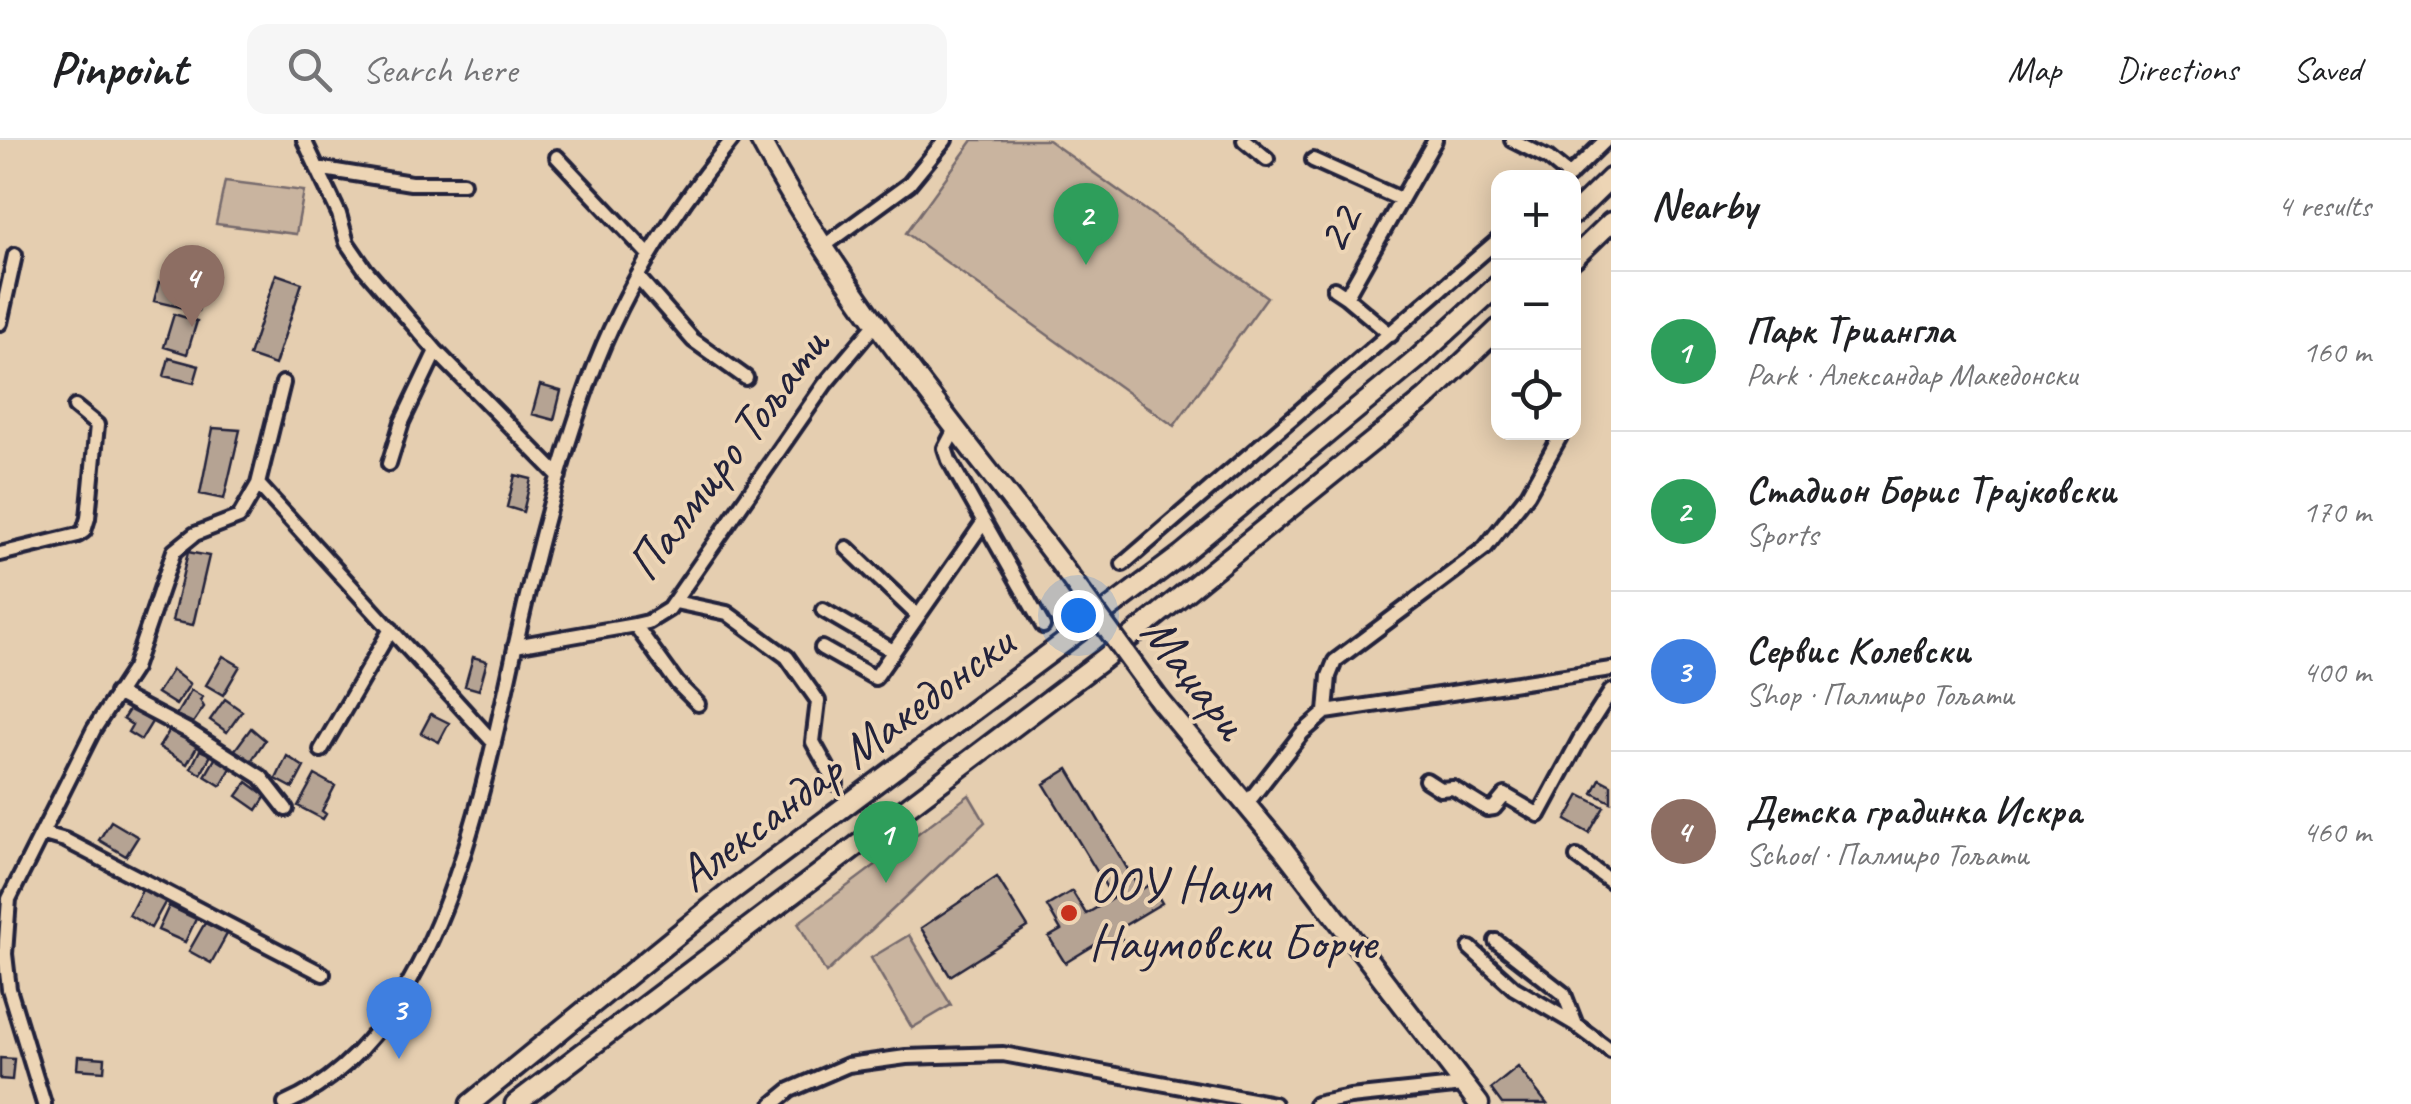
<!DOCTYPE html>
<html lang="en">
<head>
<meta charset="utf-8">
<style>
  :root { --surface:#fff; --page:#f6f6f6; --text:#202124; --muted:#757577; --line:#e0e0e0; --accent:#c8321e }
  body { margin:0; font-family:Caveat,sans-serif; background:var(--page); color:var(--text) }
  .controls { position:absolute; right:30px; top:30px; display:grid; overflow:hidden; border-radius:20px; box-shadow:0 5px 25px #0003 }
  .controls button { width:90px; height:90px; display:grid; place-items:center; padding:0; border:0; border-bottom:2px solid var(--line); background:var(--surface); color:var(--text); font:50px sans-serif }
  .you { position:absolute; left:1078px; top:475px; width:35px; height:35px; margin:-25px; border:8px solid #fff; border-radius:50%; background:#1a73e8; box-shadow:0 0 0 15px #1a73e833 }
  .badge { display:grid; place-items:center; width:65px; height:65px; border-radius:50%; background:var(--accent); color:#fff; font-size:32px; font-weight:700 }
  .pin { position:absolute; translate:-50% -82px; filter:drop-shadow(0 2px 5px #0008) }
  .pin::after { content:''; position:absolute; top:52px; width:35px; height:30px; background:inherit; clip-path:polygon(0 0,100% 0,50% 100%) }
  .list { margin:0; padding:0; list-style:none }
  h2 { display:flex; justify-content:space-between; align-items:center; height:130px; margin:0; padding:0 40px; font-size:42px }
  h2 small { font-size:32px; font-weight:400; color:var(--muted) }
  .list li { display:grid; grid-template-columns:65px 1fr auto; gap:30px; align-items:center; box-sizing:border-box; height:160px; padding:0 40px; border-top:2px solid var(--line) }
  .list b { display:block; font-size:38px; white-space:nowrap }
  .list p { margin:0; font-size:32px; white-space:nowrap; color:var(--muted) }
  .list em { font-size:32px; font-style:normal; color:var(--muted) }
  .icon { flex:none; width:55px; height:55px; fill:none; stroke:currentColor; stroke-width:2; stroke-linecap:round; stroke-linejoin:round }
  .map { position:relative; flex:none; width:1611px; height:964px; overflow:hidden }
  header { display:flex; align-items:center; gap:60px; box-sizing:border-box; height:140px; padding:0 50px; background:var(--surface); border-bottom:2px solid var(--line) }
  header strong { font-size:48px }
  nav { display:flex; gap:55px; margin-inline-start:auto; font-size:35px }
  .search { width:700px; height:90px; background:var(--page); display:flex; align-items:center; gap:25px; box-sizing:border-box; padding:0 35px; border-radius:20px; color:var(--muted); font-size:38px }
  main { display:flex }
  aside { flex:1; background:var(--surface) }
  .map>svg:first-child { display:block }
  .green { fill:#c9b49f; stroke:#766b6d; stroke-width:2.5 }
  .building { fill:#b5a393; stroke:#22223b; stroke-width:2.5 }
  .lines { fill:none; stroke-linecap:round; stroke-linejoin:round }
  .street-casing { stroke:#22223b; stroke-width:20 }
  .secondary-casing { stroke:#22223b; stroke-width:25 }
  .street { stroke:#edd5b5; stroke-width:12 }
  .secondary { stroke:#edd5b5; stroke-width:18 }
  .secondary-bridge-casing { stroke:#22223b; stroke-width:25; stroke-linecap:butt }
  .secondary-bridge { stroke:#edd5b5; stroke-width:18 }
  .poi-dot { fill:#c8321e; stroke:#edd5b5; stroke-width:4 }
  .labels { text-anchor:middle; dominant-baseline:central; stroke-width:8; stroke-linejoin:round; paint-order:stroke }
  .street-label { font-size:50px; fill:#22223b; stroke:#edd5b5 }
  .poi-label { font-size:50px; fill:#22223b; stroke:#edd5b5; text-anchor:start }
</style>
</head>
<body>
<header>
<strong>Pinpoint</strong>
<div class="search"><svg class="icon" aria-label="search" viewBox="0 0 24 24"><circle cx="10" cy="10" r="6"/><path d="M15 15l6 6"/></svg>Search here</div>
<nav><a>Map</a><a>Directions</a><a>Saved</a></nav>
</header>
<main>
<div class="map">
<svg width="1611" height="964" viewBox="0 0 1611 964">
  <rect width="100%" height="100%" fill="#e5ceb0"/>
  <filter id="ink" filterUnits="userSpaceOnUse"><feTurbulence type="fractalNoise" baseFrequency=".01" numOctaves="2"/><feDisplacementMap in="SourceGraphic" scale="20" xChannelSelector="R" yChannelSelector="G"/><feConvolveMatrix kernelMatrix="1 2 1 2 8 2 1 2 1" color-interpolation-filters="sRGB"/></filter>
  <g filter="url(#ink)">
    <!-- green -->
    <path class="green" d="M973,0H1048L1267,157L1174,286L906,93Z
      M225,41L304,51L296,94L216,84Z
      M969,655L985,682L826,833L798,783Z
      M909,795L951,865L912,888L871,818Z"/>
    <!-- building -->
    <path class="building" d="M276,134L302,143L275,225L249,216Z
      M159,142L202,152L198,171L154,161Z
      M174,174L197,181L187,214L164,207Z
      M169,218L199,226L194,243L164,236Z
      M540,245L561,251L554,280L532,274Z
      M213,288L240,290L224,359L200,354Z
      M515,335L531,339L523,372L507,367Z
      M188,412L209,416L193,485L172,481Z
      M223,516L240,526L223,555L206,545Z
      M473,517L487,521L479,550L465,546Z
      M172,530L190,544L176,565L157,553Z
      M191,550L203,557L200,560L204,567L193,583L176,575Z
      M225,559L242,571L227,592L210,580Z
      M130,568L152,582L141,600L128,592L132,585L123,579Z
      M431,574L449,583L439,602L421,593Z
      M171,588L198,605L187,624L159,607Z
      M251,588L265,600L250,623L234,611Z
      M200,610L211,615L201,634L191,628Z
      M287,616L304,627L293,648L276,639Z
      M216,617L232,626L221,646L205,636Z
      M1068,629L1140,750L1151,744L1162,763L1117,790L1124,803L1113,810L1106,798L1065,823L1049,797L1061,790L1047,766L1072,751L1086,774L1113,758L1044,644Z
      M315,635L335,646L322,671L326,674L323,679L298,666Z
      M1600,639L1611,645V662L1593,653Z
      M247,642L266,656L257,670L237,656Z
      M1580,655L1604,667L1589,693L1566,680Z
      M111,681L138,697L126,716L99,700Z
      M997,737L1028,787L950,836L921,788Z
      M144,746L167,759L151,788L129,775Z
      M169,766L196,779L185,802L158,790Z
      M205,783L227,794L211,823L189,811Z
      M78,916L105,918L104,931L77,929Z
      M0,918L14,919L12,940L0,939Z
      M1518,927L1547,964H1502L1491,949Z"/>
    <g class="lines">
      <!-- street casing -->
      <g class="street-casing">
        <path id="street" d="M304,0L339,74L347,103L365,129L436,211L559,336
          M1244,0L1267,19
          M1512,0L1548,18L1570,36
          M557,17L649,115
          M1313,20L1400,59
          M317,28L411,43H463
          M1567,38L1606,0
          M824,106L909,44L945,0
          M638,137L693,200L746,238
          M1334,149L1346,157L1435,0
          M1346,157L1391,195
          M0,183L15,115
          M956,287L945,308L949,320L1043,486
          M389,324L402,282L436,211
          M258,344L283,243
          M847,408L918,476
          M0,414L78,395L84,391L88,378L97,285L75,267
          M1123,424L1498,100
          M675,462L727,473L787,517L818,561L813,602L836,643
          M823,470L893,511
          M635,485L677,543L698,564
          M515,506L635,485L648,482L669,469L825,244L878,181
          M822,508L875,538L983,383
          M116,553L190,592L261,637L286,669
          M1326,572L1329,536L1335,521L1485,408L1528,354L1562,293
          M321,610L391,489
          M1426,640L1440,649L1453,648L1487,669L1494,668L1505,655L1539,675L1580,599L1611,551
          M1245,666L1302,593L1326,572L1611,529
          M44,694L65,700L323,834
          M1577,717L1611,742
          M1496,801L1564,854L1576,885L1611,911
          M1470,808L1514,848L1575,884
          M44,964L9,849L5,814L9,759L94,589L134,528L174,411L195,394L239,377L258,344L494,603
          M285,964C438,898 482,655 515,508C535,418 558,326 590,239C622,152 673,71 732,0
          M773,964L790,950L848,925L906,917L1003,914L1274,964
          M1316,964L1350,957L1464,945"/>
      </g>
      <!-- secondary casing -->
      <g class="secondary-casing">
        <path id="secondary" d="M760,0C840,151 955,285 1058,421
          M1574,74L1611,38
          M1574,118L1611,82
          M1160,561L1283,709L1479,964
          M470,964L729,753L1181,415L1416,220L1498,145
          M515,964L1102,520L1426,258L1498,189"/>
      </g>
      <!-- street -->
      <use href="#street" class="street"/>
      <!-- secondary -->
      <use href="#secondary" class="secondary"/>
      <!-- secondary-bridge casing -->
      <g class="secondary-bridge-casing">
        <path id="secondary-bridge" d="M1058,421L1160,561"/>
      </g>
      <!-- secondary-bridge -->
      <use href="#secondary-bridge" class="secondary-bridge"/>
    </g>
  </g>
  <!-- markers -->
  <circle class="poi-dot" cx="1069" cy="773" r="10"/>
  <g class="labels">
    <!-- street labels -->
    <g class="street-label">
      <text transform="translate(1338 89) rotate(-61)">22</text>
      <text transform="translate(727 314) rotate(-53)">Палмиро Тољати</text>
      <text transform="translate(1195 537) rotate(52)">Маџари</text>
      <text transform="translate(845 618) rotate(-37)">Александар Македонски</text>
    </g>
    <!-- poi labels -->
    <g class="poi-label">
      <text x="1089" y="744">ООУ Наум<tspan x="1089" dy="58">Наумовски Борче</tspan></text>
    </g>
  </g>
</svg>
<div class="controls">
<button>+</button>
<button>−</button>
<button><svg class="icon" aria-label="locate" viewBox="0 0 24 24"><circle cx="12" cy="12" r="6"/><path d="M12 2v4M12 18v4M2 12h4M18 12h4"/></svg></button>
</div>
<div class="you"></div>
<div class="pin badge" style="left:886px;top:743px;background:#2e9e5b">1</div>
<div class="pin badge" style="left:1086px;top:125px;background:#2e9e5b">2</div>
<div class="pin badge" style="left:399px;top:919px;background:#3f7fe0">3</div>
<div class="pin badge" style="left:192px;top:187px;background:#8d6e63">4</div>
</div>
<aside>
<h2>Nearby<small>4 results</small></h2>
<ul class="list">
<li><span class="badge" style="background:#2e9e5b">1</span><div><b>Парк Триангла</b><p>Park · Александар Македонски</p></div><em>160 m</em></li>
<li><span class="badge" style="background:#2e9e5b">2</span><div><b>Стадион Борис Трајковски</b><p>Sports</p></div><em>170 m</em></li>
<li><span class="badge" style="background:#3f7fe0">3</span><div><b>Сервис Колевски</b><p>Shop · Палмиро Тољати</p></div><em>400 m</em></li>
<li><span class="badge" style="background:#8d6e63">4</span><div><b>Детска градинка Искра</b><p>School · Палмиро Тољати</p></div><em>460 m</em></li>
</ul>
</aside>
</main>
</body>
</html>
